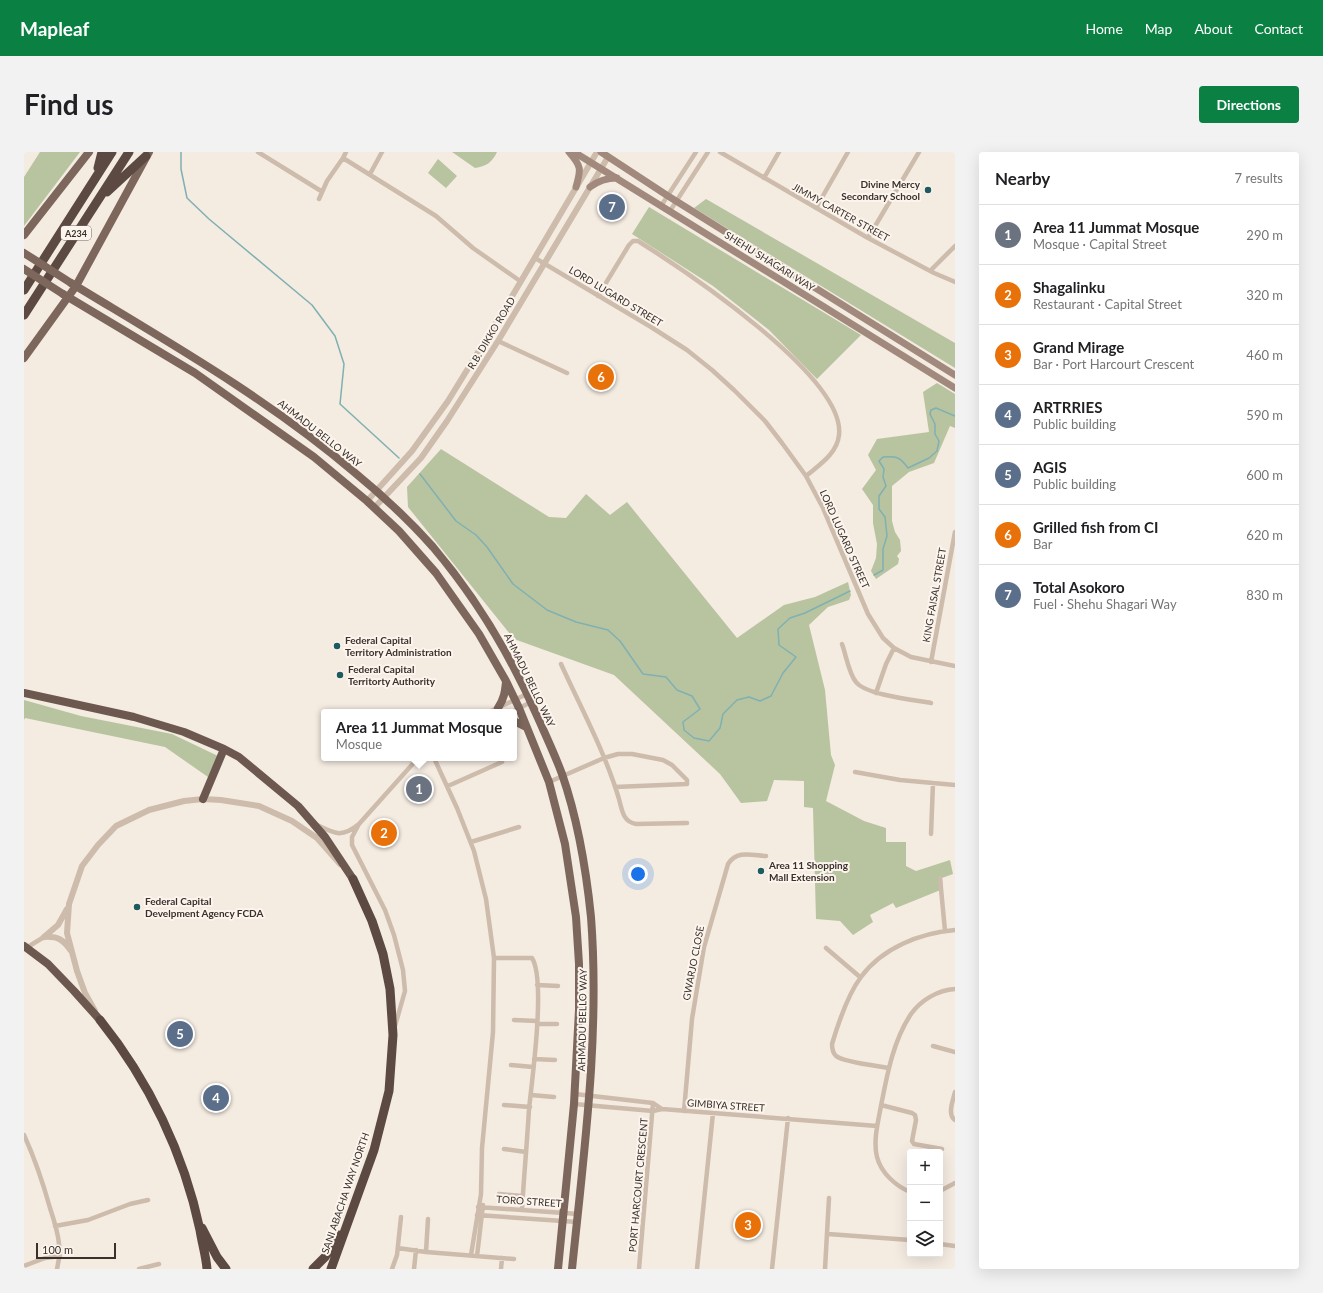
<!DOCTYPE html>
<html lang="en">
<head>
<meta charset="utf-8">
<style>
  :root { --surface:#fff; --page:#f2f2f2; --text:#202124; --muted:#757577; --line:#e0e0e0; --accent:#0b8043 }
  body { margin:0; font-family:Lato,sans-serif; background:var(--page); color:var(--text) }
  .controls { position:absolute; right:12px; bottom:12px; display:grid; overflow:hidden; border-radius:4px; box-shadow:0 4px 16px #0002 }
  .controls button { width:36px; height:36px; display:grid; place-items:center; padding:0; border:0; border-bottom:1px solid var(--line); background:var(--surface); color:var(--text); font:20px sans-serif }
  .scale { position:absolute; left:12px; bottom:10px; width:80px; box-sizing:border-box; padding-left:4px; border:2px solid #3b302b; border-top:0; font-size:11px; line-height:14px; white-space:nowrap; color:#3b302b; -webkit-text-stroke:3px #fbf5ee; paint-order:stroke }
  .you { position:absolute; left:614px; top:722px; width:14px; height:14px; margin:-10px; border:3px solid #fff; border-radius:50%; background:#1a73e8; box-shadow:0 0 0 6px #1a73e833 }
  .badge { display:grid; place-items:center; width:26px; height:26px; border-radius:50%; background:var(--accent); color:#fff; font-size:13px; font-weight:700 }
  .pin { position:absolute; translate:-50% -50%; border:2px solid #fff; box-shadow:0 1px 4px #0006 }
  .popup { position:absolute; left:297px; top:557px; width:196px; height:52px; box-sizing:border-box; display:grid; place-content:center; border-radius:4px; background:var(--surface); filter:drop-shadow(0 1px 3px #0005); font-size:13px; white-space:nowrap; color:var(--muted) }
  .popup b { font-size:15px; color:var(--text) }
  .popup::after { content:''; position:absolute; left:50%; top:100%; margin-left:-8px; border:8px solid transparent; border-top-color:var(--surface) }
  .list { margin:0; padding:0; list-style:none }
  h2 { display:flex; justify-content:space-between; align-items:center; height:52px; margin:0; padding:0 16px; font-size:17px }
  h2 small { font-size:13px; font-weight:400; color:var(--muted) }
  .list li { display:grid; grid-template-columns:26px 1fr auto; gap:12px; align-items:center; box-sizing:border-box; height:60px; padding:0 16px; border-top:1px solid var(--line) }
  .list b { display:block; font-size:15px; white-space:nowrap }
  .list p { margin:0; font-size:13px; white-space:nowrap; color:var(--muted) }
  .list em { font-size:13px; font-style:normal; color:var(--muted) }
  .icon { flex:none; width:22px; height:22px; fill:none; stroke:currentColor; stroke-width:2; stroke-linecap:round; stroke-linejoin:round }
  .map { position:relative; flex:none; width:931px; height:1117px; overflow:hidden; border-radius:4px }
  header { display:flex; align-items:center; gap:24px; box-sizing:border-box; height:56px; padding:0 20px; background:var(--accent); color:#fff }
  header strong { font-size:19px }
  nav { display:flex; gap:22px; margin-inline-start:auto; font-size:14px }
  .intro { display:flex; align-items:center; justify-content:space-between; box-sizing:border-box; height:96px; padding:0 24px }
  h1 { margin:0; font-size:28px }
  .button { padding:10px 18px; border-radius:4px; background:var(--accent); color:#fff; font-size:14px; font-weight:700 }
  main { display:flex; gap:24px; padding:0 24px }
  aside { flex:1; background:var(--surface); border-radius:4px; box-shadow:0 4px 16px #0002 }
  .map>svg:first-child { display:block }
  .green { fill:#b8c4a0 }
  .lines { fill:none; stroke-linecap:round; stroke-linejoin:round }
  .stream { stroke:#7fb0b2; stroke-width:1.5 }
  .minor { stroke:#cdbbac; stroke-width:4.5 }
  .tertiary { stroke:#cdbbac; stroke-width:6 }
  .secondary { stroke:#a18a7d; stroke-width:7 }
  .primary { stroke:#7d675c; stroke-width:8 }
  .trunk { stroke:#6c584f; stroke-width:8 }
  .motorway { stroke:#5c4a42; stroke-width:9 }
  .primary-bridge { stroke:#7d675c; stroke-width:8 }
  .poi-dot { fill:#1f5a5e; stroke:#fbf5ee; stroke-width:1.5 }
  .labels { text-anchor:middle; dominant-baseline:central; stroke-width:4; stroke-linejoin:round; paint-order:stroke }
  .shield { fill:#fbf5ee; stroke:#756b66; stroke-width:1 }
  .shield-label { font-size:9px; font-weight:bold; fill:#3b302b }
  .poi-label { font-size:10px; font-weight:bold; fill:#3b302b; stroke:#fbf5ee; text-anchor:start }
  .street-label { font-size:10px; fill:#3b302b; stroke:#fbf5ee }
</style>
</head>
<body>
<header>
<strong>Mapleaf</strong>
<nav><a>Home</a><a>Map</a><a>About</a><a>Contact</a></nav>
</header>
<div class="intro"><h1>Find us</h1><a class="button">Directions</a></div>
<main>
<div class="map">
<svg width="931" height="1117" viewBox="0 0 931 1117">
  <rect width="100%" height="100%" fill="#f4ebe1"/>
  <!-- green -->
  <path class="green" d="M16,0H56L0,74V25Z
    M428,0H473C468,11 462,14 451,16Z
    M414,7L433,24L422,36L404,21Z
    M682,47L931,191V216L670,56Z
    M625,55L837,183L793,227L745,178L689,134L608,82Z
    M913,231L931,242V276L926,274L910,311L885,320L868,334V369L871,380L876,388L877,399L873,404L875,407L874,412L852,427L847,419L852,406L853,392L849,371V353L838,337L852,318L844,303L853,287L905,280L899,240Z
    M417,297L525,365L542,366L562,342L586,363L603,350L713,486L760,453L791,445L824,430L827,443L825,448L804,455L785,473L801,538L807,603L811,613L802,649L840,669L862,676V690H882V714L892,719L926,708L929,722L918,726L919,737L872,756L869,751L846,763L849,770L829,783L816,769L792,767L789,656L780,655V629L750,628L743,649L717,651L696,622L590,523L490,487L384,355L383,335Z
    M0,548L57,564L148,582L194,604L184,625L141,595L1,566L0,568Z"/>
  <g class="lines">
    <!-- stream -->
    <path class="stream" d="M157,0V17L163,46L185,67L288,153L311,184L320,212L316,252L375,306
      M396,322L432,369L452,383L463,395L489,432L523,458L552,470L584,478L596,489L619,522L642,525L653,538L668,544L676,557L659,570L660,578L670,586L685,589L696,576L699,562L713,548L725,545L736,549L747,544L759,521L772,505L755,493L754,477L766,466L781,461L826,439
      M850,423L859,418V397L863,384L861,365L855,357V344L862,334L859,325L860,317L855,309L859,305C873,304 876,305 884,316L905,306L913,299L915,289L911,282V272L906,262L907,258L912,256L931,264"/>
    <!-- minor -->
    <path class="minor" d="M234,0L297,39
      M696,0L844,86L910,121L931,130
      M319,6L322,0
      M346,22L358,0
      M740,26L755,0
      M295,47L303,29L319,6L412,64L449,96L496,129
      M637,54L672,0
      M792,56L824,0
      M646,59L684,0
      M844,86L895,0
      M511,106L627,175L663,198L688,218L710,238L741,269L758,291L782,324L799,356L844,462L859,486L870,496L887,505L931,514
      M906,119L931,94
      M574,144L605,93L609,89H614C660,118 822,225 815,283C813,302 795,313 782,324
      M474,189L543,221
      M818,492C822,503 825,522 832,530C842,543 890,548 907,551
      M907,510L931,380
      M537,512C557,556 581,600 595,647C598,658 599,670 612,672L663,671
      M852,541L862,512L870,496
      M465,560L503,542
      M488,560L507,550
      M410,606L433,656L450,699L462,747L470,806L469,880L458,996L457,1042L447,1103
      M831,620L876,628L931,633
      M525,630L580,606L594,602H608L639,608L648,613L663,628V632L591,635
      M424,634L478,610
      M335,672L328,685V693L361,758L370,783L379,818L381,839L371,874
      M293,673C311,682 318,686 335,672L394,606
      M907,682L909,631
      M447,690L495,675
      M916,726L921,779
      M2,796L20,785
      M802,796L836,825
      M470,806H508C522,828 508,928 505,957C503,991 500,1024 498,1057
      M513,833L534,834
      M490,868L513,869
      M513,872H533
      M909,894L931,900
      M510,907L531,908
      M487,913L509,915
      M865,916C854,914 819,910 812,904C809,901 808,897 808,892C814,872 824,842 837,825C858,796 896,781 931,778
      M931,940C929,948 923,963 931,968
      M551,942L629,951L638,957
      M507,943L530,945
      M550,952L629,959L638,957L853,974
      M480,953L506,955
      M857,953L888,961L891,963L892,968L888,989L890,992L918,997
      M660,959L668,867L680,795L704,712C713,698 727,703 742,704
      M0,983C11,1007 19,1031 26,1056C30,1068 34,1080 35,1092C36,1101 35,1109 33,1117
      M480,997L502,1000
      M916,1039L931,1031
      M886,1040C872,1034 857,1021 853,1005C849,989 854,970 857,954C863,923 869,889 887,862C897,848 914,838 931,837
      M475,1042L498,1044
      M454,1055L554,1062
      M453,1063L553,1070
      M31,1074L64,1068L106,1052L124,1048
      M804,1082L886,1088
      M916,1092L931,1094
      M374,1096L402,1100L490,1107
      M402,1100L404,1067
      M453,1104L459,1053
      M0,1114L21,1106L36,1104
      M115,1117L135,1112
      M368,1117L373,1103L377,1065
      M390,1117L392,1098
      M477,1117L478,1106
      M615,1117L629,951
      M673,1117L689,961
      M748,1117L764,966
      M801,1117L805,1046"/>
    <!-- tertiary -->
    <path class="tertiary" d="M343,349L388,299L424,249L480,158L573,0
      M350,356L397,306L423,269L474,189L584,5
      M20,785L34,773L43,757
      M20,785C34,784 40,788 47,799
      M71,859L61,841L53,819L43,781L45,752L58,714L74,693L92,674L125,658L160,649L179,647L197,648L235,654L268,669L293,686L316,712"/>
    <!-- secondary -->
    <path class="secondary" d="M545,0C558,15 557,17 552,35
      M550,0L931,236
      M577,0L644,44L931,223
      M566,35C574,29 582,26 593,26"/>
    <!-- primary -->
    <path class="primary" d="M0,83L65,0
      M47,131C144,190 243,246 330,320C358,343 385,368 409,395C453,447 487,504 514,566C522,584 531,603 538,622C554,668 562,716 567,765C576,883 560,1000 548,1117
      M39,142L171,221L290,305L343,349L375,379L412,421L455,482L482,529L495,556L525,630L541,692L552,765L555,812V858L550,952L534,1117
      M0,206L52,134L125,0
      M474,556C480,547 481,540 482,530
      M490,569L502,575"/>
    <!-- trunk -->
    <path class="trunk" d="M0,541L110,565L160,580L200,597L215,605L274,654L301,685L329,727
      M179,647L200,597
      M0,794L24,812L50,839L76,868"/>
    <!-- motorway -->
    <path class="motorway" d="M74,16L78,0
      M83,40L122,4
      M0,138L88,0
      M0,163L105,0
      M76,868C125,929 160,1002 176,1078C178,1091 182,1104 183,1117
      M178,1076L193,1105L202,1117
      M289,1117L301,1105L315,1083
      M307,1117L350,998L365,939L369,883L366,837L359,802L348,769L329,727"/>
    <!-- primary-bridge -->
    <path class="primary-bridge" d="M0,101L47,131
      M0,117L39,142"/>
  </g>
  <!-- markers -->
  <g class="poi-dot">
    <circle cx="904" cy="38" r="4"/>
    <circle cx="313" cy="494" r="4"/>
    <circle cx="316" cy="523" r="4"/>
    <circle cx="737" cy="719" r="4"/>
    <circle cx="113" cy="755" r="4"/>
  </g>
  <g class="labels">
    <!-- shield labels -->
    <rect class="shield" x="37" y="74" width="30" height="14" rx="3"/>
    <g class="shield-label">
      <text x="52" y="81">A234</text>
    </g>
    <!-- poi labels -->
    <g class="poi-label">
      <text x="896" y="32" text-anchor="end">Divine Mercy<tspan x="896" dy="12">Secondary School</tspan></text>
      <text x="321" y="488">Federal Capital<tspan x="321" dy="12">Territory Administration</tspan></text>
      <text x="324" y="517">Federal Capital<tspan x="324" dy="12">Territorty Authority</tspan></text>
      <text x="745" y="713">Area 11 Shopping<tspan x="745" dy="12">Mall Extension</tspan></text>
      <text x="121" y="749">Federal Capital<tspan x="121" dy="12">Develpment Agency FCDA</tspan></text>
    </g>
    <!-- street labels -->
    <g class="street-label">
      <text transform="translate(817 60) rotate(29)">JIMMY CARTER STREET</text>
      <text transform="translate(746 109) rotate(32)">SHEHU SHAGARI WAY</text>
      <text transform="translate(592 144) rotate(31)">LORD LUGARD STREET</text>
      <text transform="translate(467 181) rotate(-59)">R.B. DIKKO ROAD</text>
      <text transform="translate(296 281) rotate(38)">AHMADU BELLO WAY</text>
      <text transform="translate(821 387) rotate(66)">LORD LUGARD STREET</text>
      <text transform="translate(910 443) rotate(-80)">KING FAISAL STREET</text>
      <text transform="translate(506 528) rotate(64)">AHMADU BELLO WAY</text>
      <text transform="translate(669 811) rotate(-79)">GWARJO CLOSE</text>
      <text transform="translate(558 868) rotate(-89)">AHMADU BELLO WAY</text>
      <text transform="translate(702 953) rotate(4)">GIMBIYA STREET</text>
      <text transform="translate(614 1033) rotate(-85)">PORT HARCOURT CRESCENT</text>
      <text transform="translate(321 1041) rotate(-71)">SANI ABACHA WAY NORTH</text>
      <text transform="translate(505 1049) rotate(4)">TORO STREET</text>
    </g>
  </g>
</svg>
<div class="controls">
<button>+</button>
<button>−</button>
<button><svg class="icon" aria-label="layers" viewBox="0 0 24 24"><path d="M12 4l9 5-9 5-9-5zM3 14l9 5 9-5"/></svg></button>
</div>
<div class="scale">100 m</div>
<div class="you"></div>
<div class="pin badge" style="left:395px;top:637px;background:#6b7280">1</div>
<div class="popup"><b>Area 11 Jummat Mosque</b>Mosque</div>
<div class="pin badge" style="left:360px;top:681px;background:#e8710a">2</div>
<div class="pin badge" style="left:724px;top:1073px;background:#e8710a">3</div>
<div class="pin badge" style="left:192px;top:946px;background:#5c6f8a">4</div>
<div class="pin badge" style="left:156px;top:882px;background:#5c6f8a">5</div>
<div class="pin badge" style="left:577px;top:225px;background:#e8710a">6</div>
<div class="pin badge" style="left:588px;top:55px;background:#5c6f8a">7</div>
</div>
<aside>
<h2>Nearby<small>7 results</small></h2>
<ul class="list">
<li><span class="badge" style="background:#6b7280">1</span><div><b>Area 11 Jummat Mosque</b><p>Mosque · Capital Street</p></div><em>290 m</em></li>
<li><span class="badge" style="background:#e8710a">2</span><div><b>Shagalinku</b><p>Restaurant · Capital Street</p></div><em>320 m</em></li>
<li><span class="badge" style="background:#e8710a">3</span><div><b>Grand Mirage</b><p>Bar · Port Harcourt Crescent</p></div><em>460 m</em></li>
<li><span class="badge" style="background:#5c6f8a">4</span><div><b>ARTRRIES</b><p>Public building</p></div><em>590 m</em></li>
<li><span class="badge" style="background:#5c6f8a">5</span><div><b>AGIS</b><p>Public building</p></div><em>600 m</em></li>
<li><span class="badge" style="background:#e8710a">6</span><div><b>Grilled fish from CI</b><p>Bar</p></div><em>620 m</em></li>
<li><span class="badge" style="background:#5c6f8a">7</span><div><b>Total Asokoro</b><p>Fuel · Shehu Shagari Way</p></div><em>830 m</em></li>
</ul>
</aside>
</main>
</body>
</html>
